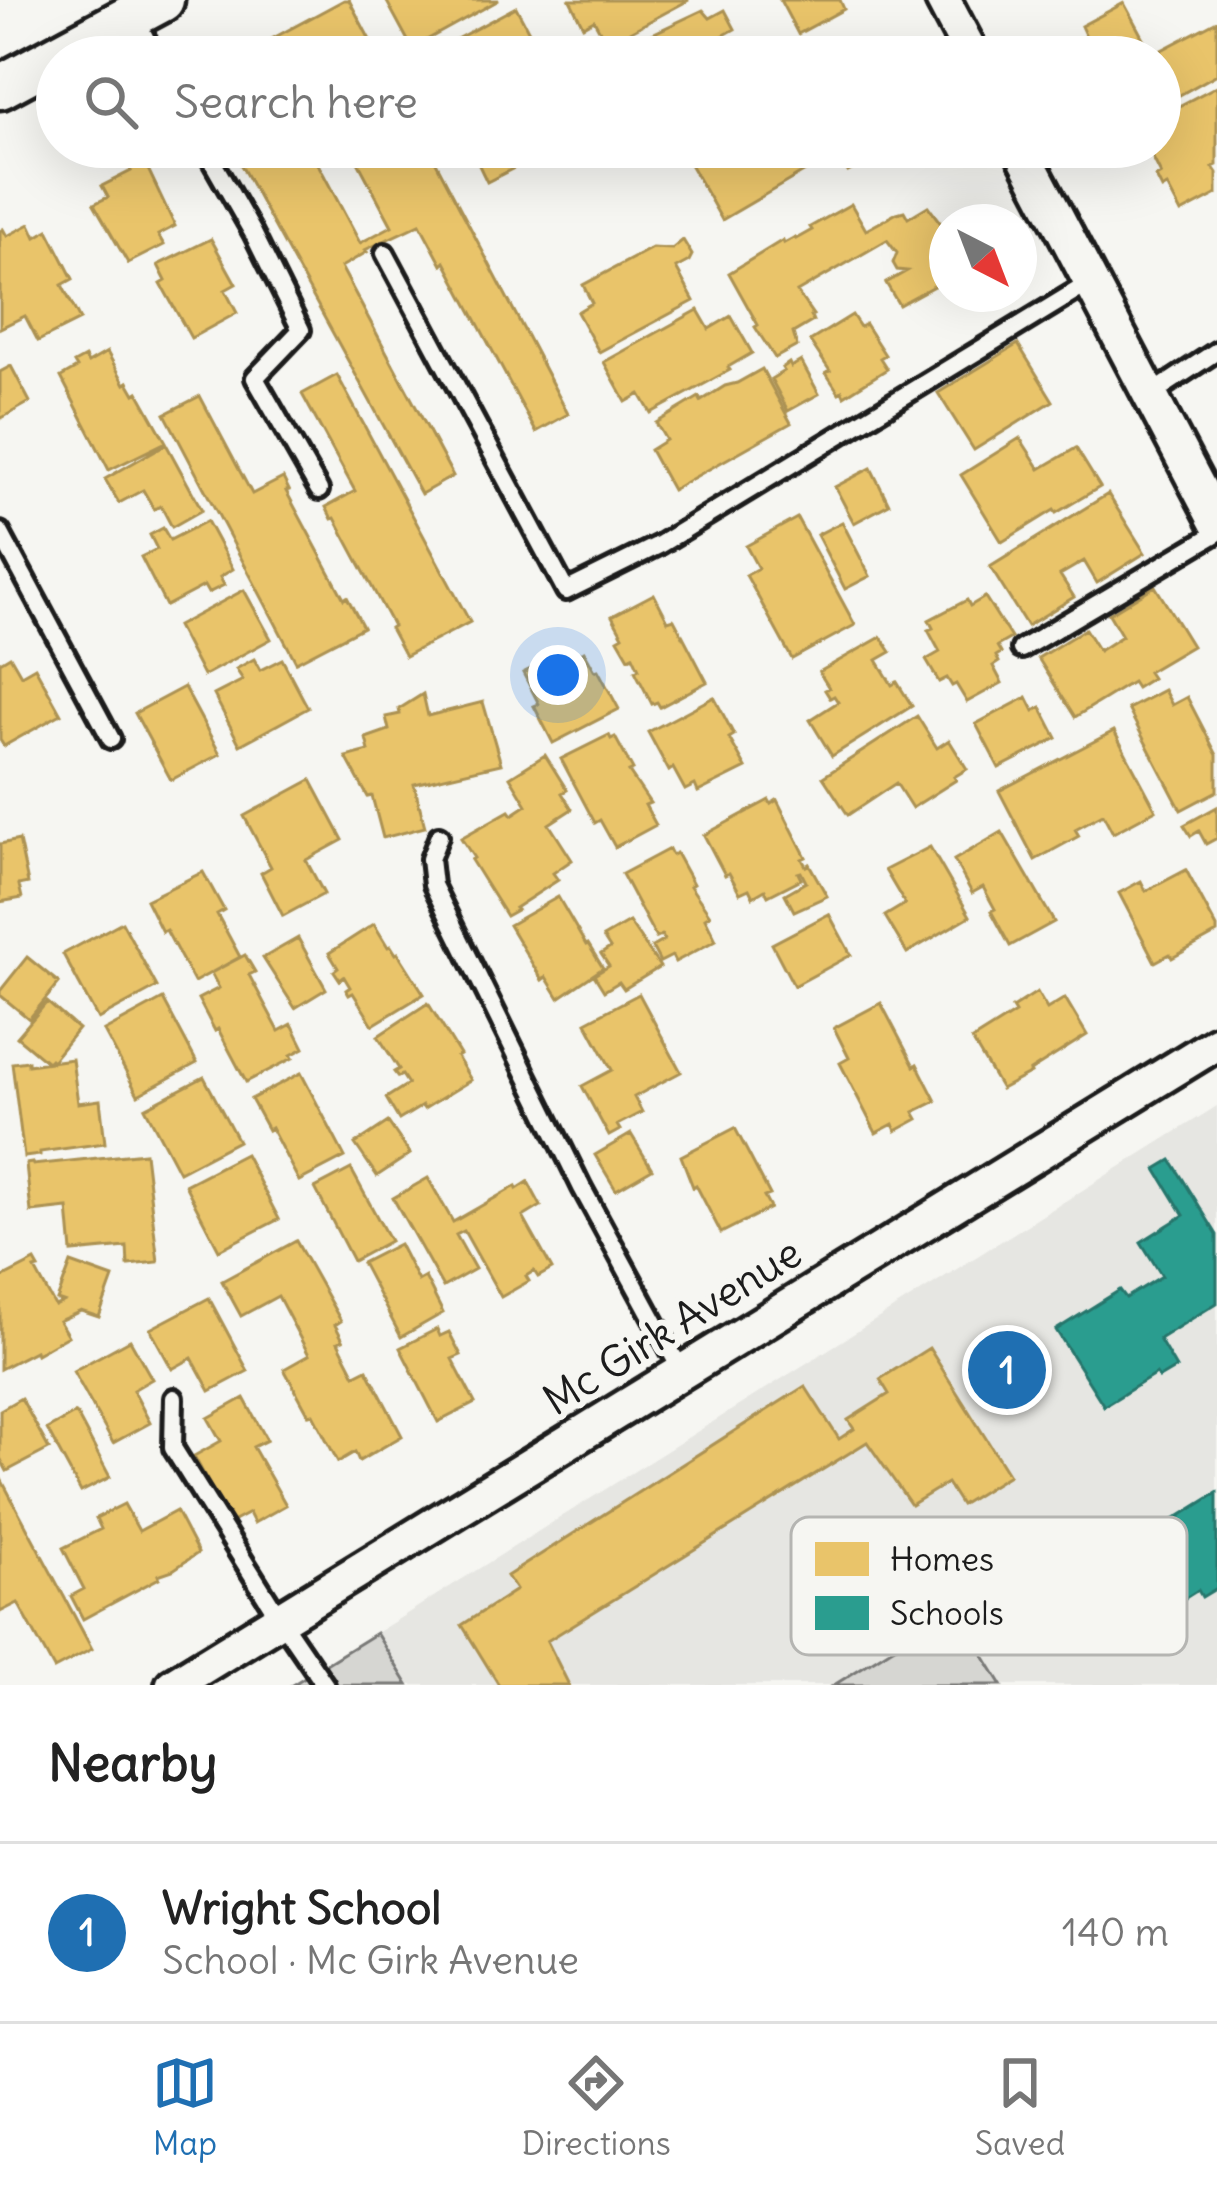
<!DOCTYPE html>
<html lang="en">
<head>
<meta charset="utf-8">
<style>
  :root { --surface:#fff; --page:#f2f2f2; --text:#222; --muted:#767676; --line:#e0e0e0; --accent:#1f6fb2 }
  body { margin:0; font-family:Delius,sans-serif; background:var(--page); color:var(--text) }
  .compass { position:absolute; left:929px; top:204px; width:108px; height:108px; border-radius:50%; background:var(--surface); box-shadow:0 12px 48px #0002; rotate:138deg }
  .you { position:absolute; left:558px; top:675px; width:42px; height:42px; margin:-30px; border:9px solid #fff; border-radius:50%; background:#1a73e8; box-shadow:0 0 0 18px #1a73e833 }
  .badge { display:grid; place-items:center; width:78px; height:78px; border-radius:50%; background:var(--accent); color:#fff; font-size:39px; font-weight:700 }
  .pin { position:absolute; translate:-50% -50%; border:6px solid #fff; box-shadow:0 3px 12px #0006 }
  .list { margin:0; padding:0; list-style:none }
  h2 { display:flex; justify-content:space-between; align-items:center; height:156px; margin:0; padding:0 48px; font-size:51px }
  h2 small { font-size:39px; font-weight:400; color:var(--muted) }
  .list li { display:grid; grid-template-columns:78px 1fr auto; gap:36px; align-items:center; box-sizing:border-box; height:180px; padding:0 48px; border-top:3px solid var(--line) }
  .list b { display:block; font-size:45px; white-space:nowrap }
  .list p { margin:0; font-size:39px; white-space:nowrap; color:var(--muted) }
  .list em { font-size:39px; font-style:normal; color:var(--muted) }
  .icon { flex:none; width:66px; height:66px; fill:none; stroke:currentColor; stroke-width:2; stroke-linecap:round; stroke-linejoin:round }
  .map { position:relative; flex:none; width:1217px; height:1685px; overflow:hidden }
  .search { position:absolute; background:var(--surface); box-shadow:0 12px 48px #0002; left:36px; right:36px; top:36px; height:132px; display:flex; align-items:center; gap:30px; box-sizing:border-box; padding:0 42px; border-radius:66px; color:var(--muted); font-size:45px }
  .sheet { height:336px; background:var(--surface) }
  nav { display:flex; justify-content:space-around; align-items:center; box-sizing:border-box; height:168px; border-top:3px solid var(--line); background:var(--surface); font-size:33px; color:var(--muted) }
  nav a { display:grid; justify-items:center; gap:6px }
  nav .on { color:var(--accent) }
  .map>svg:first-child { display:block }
  .built { fill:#e6e6e2 }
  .green { fill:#d6d6d2; stroke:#797977; stroke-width:3 }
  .homes { fill:#e9c46a; stroke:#ac9253; stroke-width:3 }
  .schools { fill:#2a9d8f; stroke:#26766c; stroke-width:3 }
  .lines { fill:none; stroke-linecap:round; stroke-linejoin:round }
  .service-casing { stroke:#1c1c1c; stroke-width:26 }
  .minor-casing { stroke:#1c1c1c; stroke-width:42 }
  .tertiary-casing { stroke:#1c1c1c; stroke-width:51 }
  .service { stroke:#f6f6f2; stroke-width:16 }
  .minor { stroke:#f6f6f2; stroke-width:33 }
  .tertiary { stroke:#f6f6f2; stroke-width:42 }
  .labels { text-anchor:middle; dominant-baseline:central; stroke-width:12; stroke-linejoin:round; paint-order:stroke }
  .street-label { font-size:42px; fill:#1c1c1c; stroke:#f6f6f2 }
  .key { fill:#f6f6f2; stroke:#b5b5b2; stroke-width:3 }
  .key-label { font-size:33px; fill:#1c1c1c }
</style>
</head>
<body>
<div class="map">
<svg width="1217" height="1685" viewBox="0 0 1217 1685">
  <rect width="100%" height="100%" fill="#f6f6f2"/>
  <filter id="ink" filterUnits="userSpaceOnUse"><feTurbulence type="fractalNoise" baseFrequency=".00833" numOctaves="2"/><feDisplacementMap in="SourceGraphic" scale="24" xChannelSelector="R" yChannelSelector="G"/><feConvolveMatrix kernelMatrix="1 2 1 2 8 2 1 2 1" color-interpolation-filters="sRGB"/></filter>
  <g filter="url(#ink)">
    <!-- built -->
    <path class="built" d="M1217,1106V1685H408L376,1633Z"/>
    <!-- green -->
    <path class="green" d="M955,1609L1002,1685H834Z
      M376,1633L408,1685H292Z"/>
    <!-- homes -->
    <path class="homes" d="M344,0H349L379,57H238Z
      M386,0H499L412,48Z
      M570,0H689L622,36L621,34L606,42L594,20L583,26Z
      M780,0H840L844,9L798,34Z
      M1124,3L1152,55L1217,21V74L1160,106V57H1095L1081,26Z
      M516,7L536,45L521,54L523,57H423Z
      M703,10L710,18L725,10L735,29L717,39L726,57H617L630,51L627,46Z
      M1217,86V165L1213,167L1217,173V194L1181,213L1167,186L1162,189L1156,177L1161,174L1149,150L1160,147V116Z
      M118,147H165L169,155L147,167L175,226L158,235L164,245L128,263L94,204L108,197L102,186L131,171Z
      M231,147H309L360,243L392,226L350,147H428L568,414L536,432L445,262L442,265L420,224L365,250L367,252L341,267L453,476L421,494Z
      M463,147H555L487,182L473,153L465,151Z
      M704,147H793L807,170L722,220L686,157Z
      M835,147H894L848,172Z
      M851,204L866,230L897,213L904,211L908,218L928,206L942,225L940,226L943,231L947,229V282L943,285L941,282L899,305L886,283L907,271L897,270L893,263L897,253L887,240L797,292L813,315L811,316L813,321L793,333L797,346L775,358L755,327L758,325L729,273L783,240L784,243L795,237L796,239L812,230L810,227Z
      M30,224L36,237L48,230L73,279L62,285L80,320L38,341L25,316L0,328V231L3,229L7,236Z
      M211,239L236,284L225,290L237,313L191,338L161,284L166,281L158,265Z
      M683,240L692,255L689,261L676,268L694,301L599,352L577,312L592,303L583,285L652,248L672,249Z
      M698,310L709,329L731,316L752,353L728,367L730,370L651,413L640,394L626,402L604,362Z
      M852,315L860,327L865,324L885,355L880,358L887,369L844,396L842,391L839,393L826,373L830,371L810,341Z
      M1018,344L1053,401L974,450L938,393Z
      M107,352L125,384L128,382L135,394L138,392L166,442L109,470L61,377L77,368L74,363L85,357L88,363Z
      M801,361L819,394L788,411L771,379L784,371L782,368L789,363L791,367Z
      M11,366L30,402L0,419V372Z
      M762,369L791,423L672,490L650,450L666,440L656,423L699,397L701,401L725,386L737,383Z
      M337,375L470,622L405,656L390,628L393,626L335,518L332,519L326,507L355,491L302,394Z
      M200,396L252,494L283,478L289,490L286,491L344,599L347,597L363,627L296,662L165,414Z
      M1020,438L1040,469L1076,448L1100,487L1056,513L1054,510L1002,542L961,475Z
      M166,444L202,510L172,527L161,506L154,509L143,490L119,503L105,479Z
      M871,468L889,504L854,523L835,487Z
      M1108,494L1145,553L1097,583L1084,561L1060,575L1074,597L1027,626L990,567Z
      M797,518L855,625L792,659L746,575L758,568L746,546Z
      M207,521L233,569L220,577L224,585L208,593L204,586L166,606L141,557L157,549L150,535L163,528L170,540Z
      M842,522L870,576L845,589L817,535Z
      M1155,586L1192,646L1148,672L1152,678L1136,688L1132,682L1075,717L1038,658L1085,629L1099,651L1122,636L1109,614Z
      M244,590L271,639L203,676L177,626Z
      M654,594L668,621L674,619L707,682L660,707L657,702L652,704L635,671L639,669L633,656L629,658L618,639L623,636L612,616Z
      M985,597L1011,638L997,646L1001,653L996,656L999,662L993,666L1002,683L967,702L956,684L952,686L947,678L939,682L926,660L940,652L928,630L933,628L929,620L967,600L970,606Z
      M881,637L891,652L877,660L892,685L897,682L912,706L832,756L810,720L838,702L834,696L830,698L825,690L829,688L819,672Z
      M570,649L574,657L584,651L595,671L598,670L619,709L553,743L534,706L539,704L523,673Z
      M10,656L21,675L35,667L61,714L4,746L0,740V662Z
      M254,659L260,670L282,659L308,708L240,745L214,695L243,680L236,669Z
      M184,687L220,754L171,780L135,713Z
      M1164,690L1172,705L1187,697L1217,755V791L1181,810L1128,709Z
      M423,694L428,716L483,702L501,764L414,784L425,827L383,838L372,796L368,797L346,757L369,751L366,738L389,730L386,717L400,714L399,709Z
      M714,697L734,735L729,738L746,768L698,792L695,785L685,790L673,768L669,771L648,732Z
      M1027,697L1034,711L1041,707L1057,738L999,768L976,724Z
      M917,716L937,748L949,740L967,769L954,777L956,780L912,808L896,783L848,815L823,777Z
      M1114,731L1156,810L1113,833L1103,814L1075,829L1079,836L1035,860L999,791Z
      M609,735L611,739L615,737L633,770L629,772L650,803L645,805L656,825L615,847L600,820L595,823L561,759Z
      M545,755L567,790L562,793L572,809L549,824L572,860L553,873L558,880L515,908L517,910L506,916L471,860L474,858L461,838L509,811L512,815L527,805L510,777Z
      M311,780L343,840L306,860L324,894L283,916L261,873L271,867L244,816Z
      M769,800L771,804L777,800L806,857L802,859L806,866L809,864L827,896L794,911L785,894L806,882L801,872L798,873L801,879L768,896L765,890L753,897L749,889L740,893L729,873L725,875L704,835Z
      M1217,807V838L1206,844L1199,831L1191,836L1184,825Z
      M1002,832L1054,922L1010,946L991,911L995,909L983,887L972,893L954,860Z
      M19,840L28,883L19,885L22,898L0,902V844Z
      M930,847L970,916L907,953L885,916L905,904L885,870Z
      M669,849L672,855L676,853L693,884L690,886L710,915L705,918L716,940L675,962L672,956L660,962L652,947L664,940L662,935L656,938L622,874Z
      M1186,870L1217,928V933L1172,958L1170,954L1155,962L1119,893L1141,881L1146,891Z
      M203,872L224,910L217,914L240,957L194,982L166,930L162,932L146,900Z
      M558,897L586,945L588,944L603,968L559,998L546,977L542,980L509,925Z
      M829,914L851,955L794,986L772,944Z
      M122,922L157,987L98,1019L63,954Z
      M629,922L660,967L624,989L619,982L604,991L594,975L609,966L601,954L610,948L603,937Z
      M374,924L388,947L391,946L396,954L398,953L424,994L373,1025L353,993L349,995L346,990L350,987L344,977L340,980L334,971L338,968L329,953Z
      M298,938L326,989L295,1008L263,958Z
      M245,955L255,972L249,975L279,1031L292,1024L304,1048L291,1055L293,1058L246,1082L218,1029L215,1031L198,999L219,988L211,973Z
      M27,957L59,983L29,1019L0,995V991Z
      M1037,992L1047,1009L1065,998L1087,1035L1030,1071L1031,1073L1001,1089L972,1040L1015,1013L1012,1008Z
      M639,994L681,1072L634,1097L642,1112L617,1125L620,1130L609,1136L582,1086L612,1070L586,1022Z
      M163,999L197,1063L138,1095L104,1031Z
      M47,1002L78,1029L52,1061L50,1059L47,1062L17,1037Z
      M428,1003L460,1055L457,1057L471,1080L424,1109L422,1106L399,1120L386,1098L408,1084L402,1075L398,1077L394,1072L399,1069L378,1036Z
      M881,1003L914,1066L917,1064L936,1101L914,1112L918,1119L896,1131L893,1124L876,1133L840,1063L849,1058L834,1028Z
      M72,1059L78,1103L100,1100L105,1143L40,1152V1155L24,1157L12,1063L28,1061V1065Z
      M301,1073L345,1157L299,1181L271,1128L268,1130L251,1099Z
      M204,1077L238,1141L179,1172L145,1108Z
      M388,1122L410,1154L377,1176L355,1144Z
      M735,1128L770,1195L764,1197L770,1208L721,1233L696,1185L693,1187L681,1156Z
      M631,1134L652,1169L616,1190L595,1155Z
      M145,1153L158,1262L128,1265L127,1247L72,1252L68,1208L31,1212L26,1164L32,1163L33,1165Z
      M245,1154L279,1219L219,1250L185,1185Z
      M351,1169L390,1241L353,1261L315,1188Z
      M428,1178L453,1222L516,1186L517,1189L528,1182L541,1206L523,1217L552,1269L538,1277L534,1271L526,1276L529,1281L501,1297L464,1231L456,1235L475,1269L443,1287L393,1198Z
      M296,1241L341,1321L335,1325L343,1340L338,1342L355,1375L367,1369L402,1436L359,1461L355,1452L338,1462L313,1414L309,1415L284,1369L309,1355L278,1296L241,1316L222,1281Z
      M399,1244L418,1281L425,1277L443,1313L401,1337L362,1263Z
      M35,1261L39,1268L35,1269L55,1306L63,1302L57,1300L71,1263L113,1278L99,1317L81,1311L59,1321L68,1336L36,1354L35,1351L0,1369V1279Z
      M209,1298L248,1371L210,1391L192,1358L172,1369L150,1329Z
      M437,1329L440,1336L449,1332L461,1355L452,1359L475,1403L438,1422L400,1348Z
      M130,1340L152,1379L133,1390L150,1423L113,1443L73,1371Z
      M929,1348L1009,1475L961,1505L947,1483L911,1505L867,1442L547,1641L569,1685H499L462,1625L516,1590L507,1576L805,1386L839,1439L854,1429L848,1420L889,1394L880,1379Z
      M21,1398L49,1449L7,1471L0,1458V1410Z
      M244,1398L267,1440L253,1447L286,1505L254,1523L249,1513L230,1523L194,1456L221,1441L208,1418Z
      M76,1413L110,1477L81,1492L47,1429Z
      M0,1477L92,1649L54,1669L18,1603L0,1612Z
      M124,1504L139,1531L176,1511L198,1553L173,1570L158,1575L159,1578L83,1619L71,1596L84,1589L63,1548L101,1529L96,1518Z"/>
    <!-- schools -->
    <path class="schools" d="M1171,1160L1217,1235V1303L1159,1339L1176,1368L1159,1378L1156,1374L1104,1406L1056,1330L1120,1290L1126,1298L1162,1276L1141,1242L1184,1215L1156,1169Z
      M1217,1493V1588L1202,1597L1198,1590L1125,1636L1086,1574Z"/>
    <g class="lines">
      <!-- service casing -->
      <g class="service-casing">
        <path id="service" d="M134,16L155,57
          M204,147L253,233L301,330L255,378L319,490
          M385,253L566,591L659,545L1091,282
          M1150,395L1217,351
          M0,532L111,739
          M1021,649L1217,533
          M439,836L430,859L433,885L582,1188L682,1372
          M174,1398L173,1448L280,1619L325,1685"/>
      </g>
      <!-- minor casing -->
      <g class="minor-casing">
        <path id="minor" d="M943,0L973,57
          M1020,147L1217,523
          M173,1685L1217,1043"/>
      </g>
      <!-- tertiary casing -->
      <g class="tertiary-casing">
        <path id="tertiary" d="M0,87L162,0"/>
      </g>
      <!-- service -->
      <use href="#service" class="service"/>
      <!-- minor -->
      <use href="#minor" class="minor"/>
      <!-- tertiary -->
      <use href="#tertiary" class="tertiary"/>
    </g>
  </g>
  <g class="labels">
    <!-- street labels -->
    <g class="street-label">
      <text transform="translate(672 1326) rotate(-32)">Mc Girk Avenue</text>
    </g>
  </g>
  <!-- legend -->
  <rect x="791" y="1517" width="396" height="138" rx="18" class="key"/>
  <rect x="815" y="1542" width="54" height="34" fill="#e9c46a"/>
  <rect x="815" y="1596" width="54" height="34" fill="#2a9d8f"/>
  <g class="key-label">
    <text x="890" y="1571">Homes</text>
    <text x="890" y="1625">Schools</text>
  </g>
</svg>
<svg class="compass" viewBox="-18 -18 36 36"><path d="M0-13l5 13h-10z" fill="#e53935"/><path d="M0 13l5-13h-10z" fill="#767676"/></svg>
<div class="you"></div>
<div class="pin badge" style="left:1007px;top:1370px">1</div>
<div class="search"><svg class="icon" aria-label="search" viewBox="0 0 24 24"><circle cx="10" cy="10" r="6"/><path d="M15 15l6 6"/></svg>Search here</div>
</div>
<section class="sheet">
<h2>Nearby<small></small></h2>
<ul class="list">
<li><span class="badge">1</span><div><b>Wright School</b><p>School · Mc Girk Avenue</p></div><em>140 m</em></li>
</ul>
</section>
<nav>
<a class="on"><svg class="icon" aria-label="map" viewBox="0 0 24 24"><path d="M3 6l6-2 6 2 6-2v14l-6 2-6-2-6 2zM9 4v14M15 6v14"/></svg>Map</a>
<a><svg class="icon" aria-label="directions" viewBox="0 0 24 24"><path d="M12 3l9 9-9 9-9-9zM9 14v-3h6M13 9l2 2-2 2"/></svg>Directions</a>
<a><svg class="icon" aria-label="saved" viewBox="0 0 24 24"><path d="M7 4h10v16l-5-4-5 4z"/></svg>Saved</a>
</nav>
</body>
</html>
